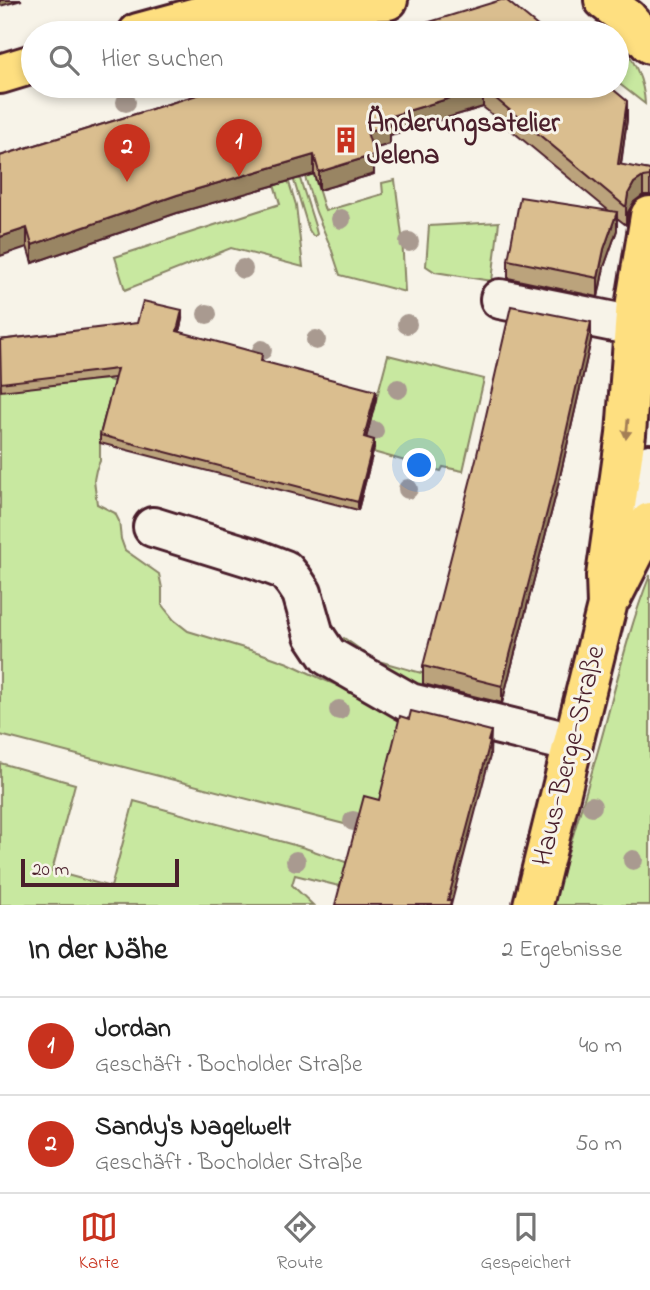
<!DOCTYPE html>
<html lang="de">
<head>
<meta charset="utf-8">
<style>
  :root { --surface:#fff; --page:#f2f2f2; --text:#222; --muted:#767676; --line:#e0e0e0; --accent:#c8321e }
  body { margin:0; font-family:"Indie Flower",sans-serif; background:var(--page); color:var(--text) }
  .scale { position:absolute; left:21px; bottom:18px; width:158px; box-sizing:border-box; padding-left:7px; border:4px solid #4a1f2b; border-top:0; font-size:19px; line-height:24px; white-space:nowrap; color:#4a1f2b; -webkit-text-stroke:5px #f7f3e8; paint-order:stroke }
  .you { position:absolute; left:420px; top:466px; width:24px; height:24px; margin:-18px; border:5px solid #fff; border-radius:50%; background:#1a73e8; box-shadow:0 0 0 10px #1a73e833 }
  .badge { display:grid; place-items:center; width:46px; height:46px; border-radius:50%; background:var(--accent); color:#fff; font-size:23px; font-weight:700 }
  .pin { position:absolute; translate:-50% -58px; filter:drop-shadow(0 2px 4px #0008) }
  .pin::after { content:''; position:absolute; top:37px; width:24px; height:21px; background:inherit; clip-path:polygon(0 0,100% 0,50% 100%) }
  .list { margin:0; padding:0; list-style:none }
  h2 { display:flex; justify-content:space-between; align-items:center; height:91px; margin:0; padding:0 28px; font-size:30px }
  h2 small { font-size:23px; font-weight:400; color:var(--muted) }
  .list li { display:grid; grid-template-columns:46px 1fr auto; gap:21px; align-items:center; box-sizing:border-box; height:98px; padding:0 28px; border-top:2px solid var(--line) }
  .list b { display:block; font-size:26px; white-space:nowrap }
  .list p { margin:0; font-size:23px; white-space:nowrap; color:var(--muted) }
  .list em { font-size:23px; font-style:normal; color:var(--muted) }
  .icon { flex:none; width:38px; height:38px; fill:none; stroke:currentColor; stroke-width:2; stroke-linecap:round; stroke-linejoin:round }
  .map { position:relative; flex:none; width:650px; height:905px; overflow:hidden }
  .search { position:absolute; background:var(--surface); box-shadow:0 4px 10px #0003; left:21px; right:21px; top:21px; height:77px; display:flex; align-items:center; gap:18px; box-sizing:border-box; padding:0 24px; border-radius:38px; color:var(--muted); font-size:26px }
  .sheet { height:287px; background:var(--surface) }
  nav { display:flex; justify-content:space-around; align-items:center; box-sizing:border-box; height:98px; border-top:2px solid var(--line); background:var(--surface); font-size:19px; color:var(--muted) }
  nav a { display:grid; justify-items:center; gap:4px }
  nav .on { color:var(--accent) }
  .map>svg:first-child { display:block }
  .green { fill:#c8e8a0; stroke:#898466; stroke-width:2 }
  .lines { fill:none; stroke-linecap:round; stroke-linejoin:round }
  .minor-casing { stroke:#4a1f2b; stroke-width:44 }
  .major-casing { stroke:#4a1f2b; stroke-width:44 }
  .minor { stroke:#f7f3e8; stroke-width:38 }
  .major { stroke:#fedf80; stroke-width:38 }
  .tree { fill:#a99a90 }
  .wall { fill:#bba37b; stroke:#4a1f2b; stroke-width:2 }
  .shaded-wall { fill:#998564; stroke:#4a1f2b; stroke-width:2 }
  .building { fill:#dabe8f; stroke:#4a1f2b; stroke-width:2 }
  .oneway { fill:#a47f56 }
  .labels { text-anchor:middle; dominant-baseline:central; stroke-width:6; stroke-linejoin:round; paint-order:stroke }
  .poi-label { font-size:28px; font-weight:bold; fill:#4a1f2b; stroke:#f7f3e8; text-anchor:start }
  .street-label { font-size:28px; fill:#4a1f2b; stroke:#f7f3e8 }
</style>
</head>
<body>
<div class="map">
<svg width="650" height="905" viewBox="0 0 650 905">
  <rect width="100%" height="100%" fill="#f7f3e8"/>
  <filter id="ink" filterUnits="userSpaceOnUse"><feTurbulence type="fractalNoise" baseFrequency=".0143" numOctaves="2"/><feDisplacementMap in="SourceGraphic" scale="14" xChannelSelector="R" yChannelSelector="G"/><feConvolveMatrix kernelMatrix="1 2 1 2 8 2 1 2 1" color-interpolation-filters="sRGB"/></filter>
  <g filter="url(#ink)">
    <!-- green -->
    <path class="green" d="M617,37C632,56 644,79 645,104L617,82Z
      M273,94L315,226L317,234L315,236H313L309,230L268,96Z
      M262,96L296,205L303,267L231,248L125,290L115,257L280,204L248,100Z
      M300,130L325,211L383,194L382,183L395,180L402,236L405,292L340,275L331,248L316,212L291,132Z
      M499,222L492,281L435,272L426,266L429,226Z
      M388,355L484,379L463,471L443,467L441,471L373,452L374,448L364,446Z
      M105,379L116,382L100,443V461L96,470L94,480L97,504L115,513L119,521L121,539L125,550L159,574L162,588V605L174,620L188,631L260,653L288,663L322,679L488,748L490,756L400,731L375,832L0,735V385Z
      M650,575V905H553C569,846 588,788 604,729C618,677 630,625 650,575Z
      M344,638L375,660L504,696L500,698L459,692L455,696L426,691L340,642Z
      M0,763L75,784L52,871L111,887L134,801L305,848L360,867L371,894L295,875L292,885L313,905H0Z"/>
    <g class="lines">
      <!-- minor casing -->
      <g class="minor-casing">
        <path id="minor" d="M500,299L634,326
          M153,527L256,559L285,570L294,581L302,593L314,635L328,656L410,703L573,743
          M621,559L650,464"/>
      </g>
      <!-- major casing -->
      <g class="major-casing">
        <path id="major" d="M604,0L628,19L650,44
          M243,5L388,0
          M138,33L259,0
          M0,74L33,64
          M613,595L650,522
          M533,905L607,606L606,576L626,434L636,301L650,216"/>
      </g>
      <!-- minor -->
      <use href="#minor" class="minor"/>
      <!-- major -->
      <use href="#major" class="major"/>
    </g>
    <!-- trees -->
    <g class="tree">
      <circle cx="126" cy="102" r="10"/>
      <circle cx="341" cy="219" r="10"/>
      <circle cx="409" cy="242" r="10"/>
      <circle cx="243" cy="269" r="10"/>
      <circle cx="207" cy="314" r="10"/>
      <circle cx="407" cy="324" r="10"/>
      <circle cx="316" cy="340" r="10"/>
      <circle cx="262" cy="350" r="10"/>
      <circle cx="398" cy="389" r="10"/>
      <circle cx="374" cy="431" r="10"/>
      <circle cx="408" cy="489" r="10"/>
      <circle cx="339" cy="710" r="10"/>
      <circle cx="592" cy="806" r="10"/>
      <circle cx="353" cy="821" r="10"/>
      <circle cx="633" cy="860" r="10"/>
      <circle cx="296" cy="861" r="10"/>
    </g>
    <!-- wall -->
    <path class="wall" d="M226,86H609L627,119L621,165L650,170V195H643L634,202L628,212L626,225L617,218V230L604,267L598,297L508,278V260L608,210L483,107L390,135V144L372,149L374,174L319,190L314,174L177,213L32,263L0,156Z
      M182,319L179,332L262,361L376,399L366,438L374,448L358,510L100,443V435L115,378L1,391L0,340Z
      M591,340L556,494L502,703L423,684V666Z"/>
    <!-- shaded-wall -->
    <path class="shaded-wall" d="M0,0H22L0,6Z
      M483,88V107L390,135V144L367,151V132L388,117Z
      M627,101V119L618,183V164Z
      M314,155V174L177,213L32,263V245L177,195Z
      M374,155V174L319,190V172Z
      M643,177V195L634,202L628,212L626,225V207L628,194L634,183Z
      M617,212V230L604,267L598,297V278L604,249Z
      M27,228V247L0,256V237Z
      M182,310V319L177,340V331Z
      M591,322V340L556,494L502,703V686Z
      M376,391V399L364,446V437Z
      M374,440V448L358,510V502Z
      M491,731L490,756L451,905H448V900Z"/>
    <!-- building -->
    <path class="building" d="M501,0H506L546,33H394Z
      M226,86H609L627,101L618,164L650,170V176L643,177L634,183L628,194L626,207L483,88L388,117L390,125L367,132L374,155L319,172L314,155L177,195L32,245L27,228L0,237V156Z
      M520,197L617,212L604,249L598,278L508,260Z
      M143,301L182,310L177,331L262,354L261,361L376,391L364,437L374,440L358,502L100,435L117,369L1,383L0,340L137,323Z
      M511,306L591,322L556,477L502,686L423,666L476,459Z
      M411,711L491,731L488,741L490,742L448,900H451L450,905H335L364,796L379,800L400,716L409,719Z"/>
    <!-- one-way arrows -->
    <defs><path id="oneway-solid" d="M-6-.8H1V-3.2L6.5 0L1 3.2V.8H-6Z" transform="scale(1.75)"/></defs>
    <use class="oneway" href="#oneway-solid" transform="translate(627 429) rotate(96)"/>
  </g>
  <!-- icons -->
  <defs>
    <g id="building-bare" transform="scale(2.1)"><path d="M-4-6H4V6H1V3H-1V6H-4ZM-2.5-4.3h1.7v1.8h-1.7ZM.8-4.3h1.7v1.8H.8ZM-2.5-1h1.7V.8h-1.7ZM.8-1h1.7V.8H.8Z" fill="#c8321e" stroke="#f7f3e8" stroke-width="2.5" paint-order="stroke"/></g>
  </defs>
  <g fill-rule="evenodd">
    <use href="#building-bare" x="346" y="140"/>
  </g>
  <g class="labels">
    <!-- poi labels -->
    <g class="poi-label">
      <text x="367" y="124">Änderungsatelier<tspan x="367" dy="32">Jelena</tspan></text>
    </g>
    <!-- street labels -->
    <g class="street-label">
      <text transform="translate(570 756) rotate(-76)">Haus-Berge-Straße</text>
    </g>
  </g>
</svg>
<div class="scale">20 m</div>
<div class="you"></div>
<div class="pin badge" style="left:239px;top:177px">1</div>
<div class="pin badge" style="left:127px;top:182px">2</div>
<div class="search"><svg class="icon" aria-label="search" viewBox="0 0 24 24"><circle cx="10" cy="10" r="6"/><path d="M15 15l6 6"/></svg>Hier suchen</div>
</div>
<section class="sheet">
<h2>In der Nähe<small>2 Ergebnisse</small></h2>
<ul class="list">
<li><span class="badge">1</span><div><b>Jordan</b><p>Geschäft · Bocholder Straße</p></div><em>40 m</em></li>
<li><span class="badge">2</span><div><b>Sandy's Nagelwelt</b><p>Geschäft · Bocholder Straße</p></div><em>50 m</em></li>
</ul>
</section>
<nav>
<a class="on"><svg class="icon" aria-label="map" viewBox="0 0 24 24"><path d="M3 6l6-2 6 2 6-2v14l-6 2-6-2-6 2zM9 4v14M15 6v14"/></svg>Karte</a>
<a><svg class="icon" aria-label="directions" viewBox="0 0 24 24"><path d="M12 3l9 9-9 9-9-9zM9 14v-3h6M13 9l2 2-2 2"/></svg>Route</a>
<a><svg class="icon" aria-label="saved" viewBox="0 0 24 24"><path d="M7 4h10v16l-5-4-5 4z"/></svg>Gespeichert</a>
</nav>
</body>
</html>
